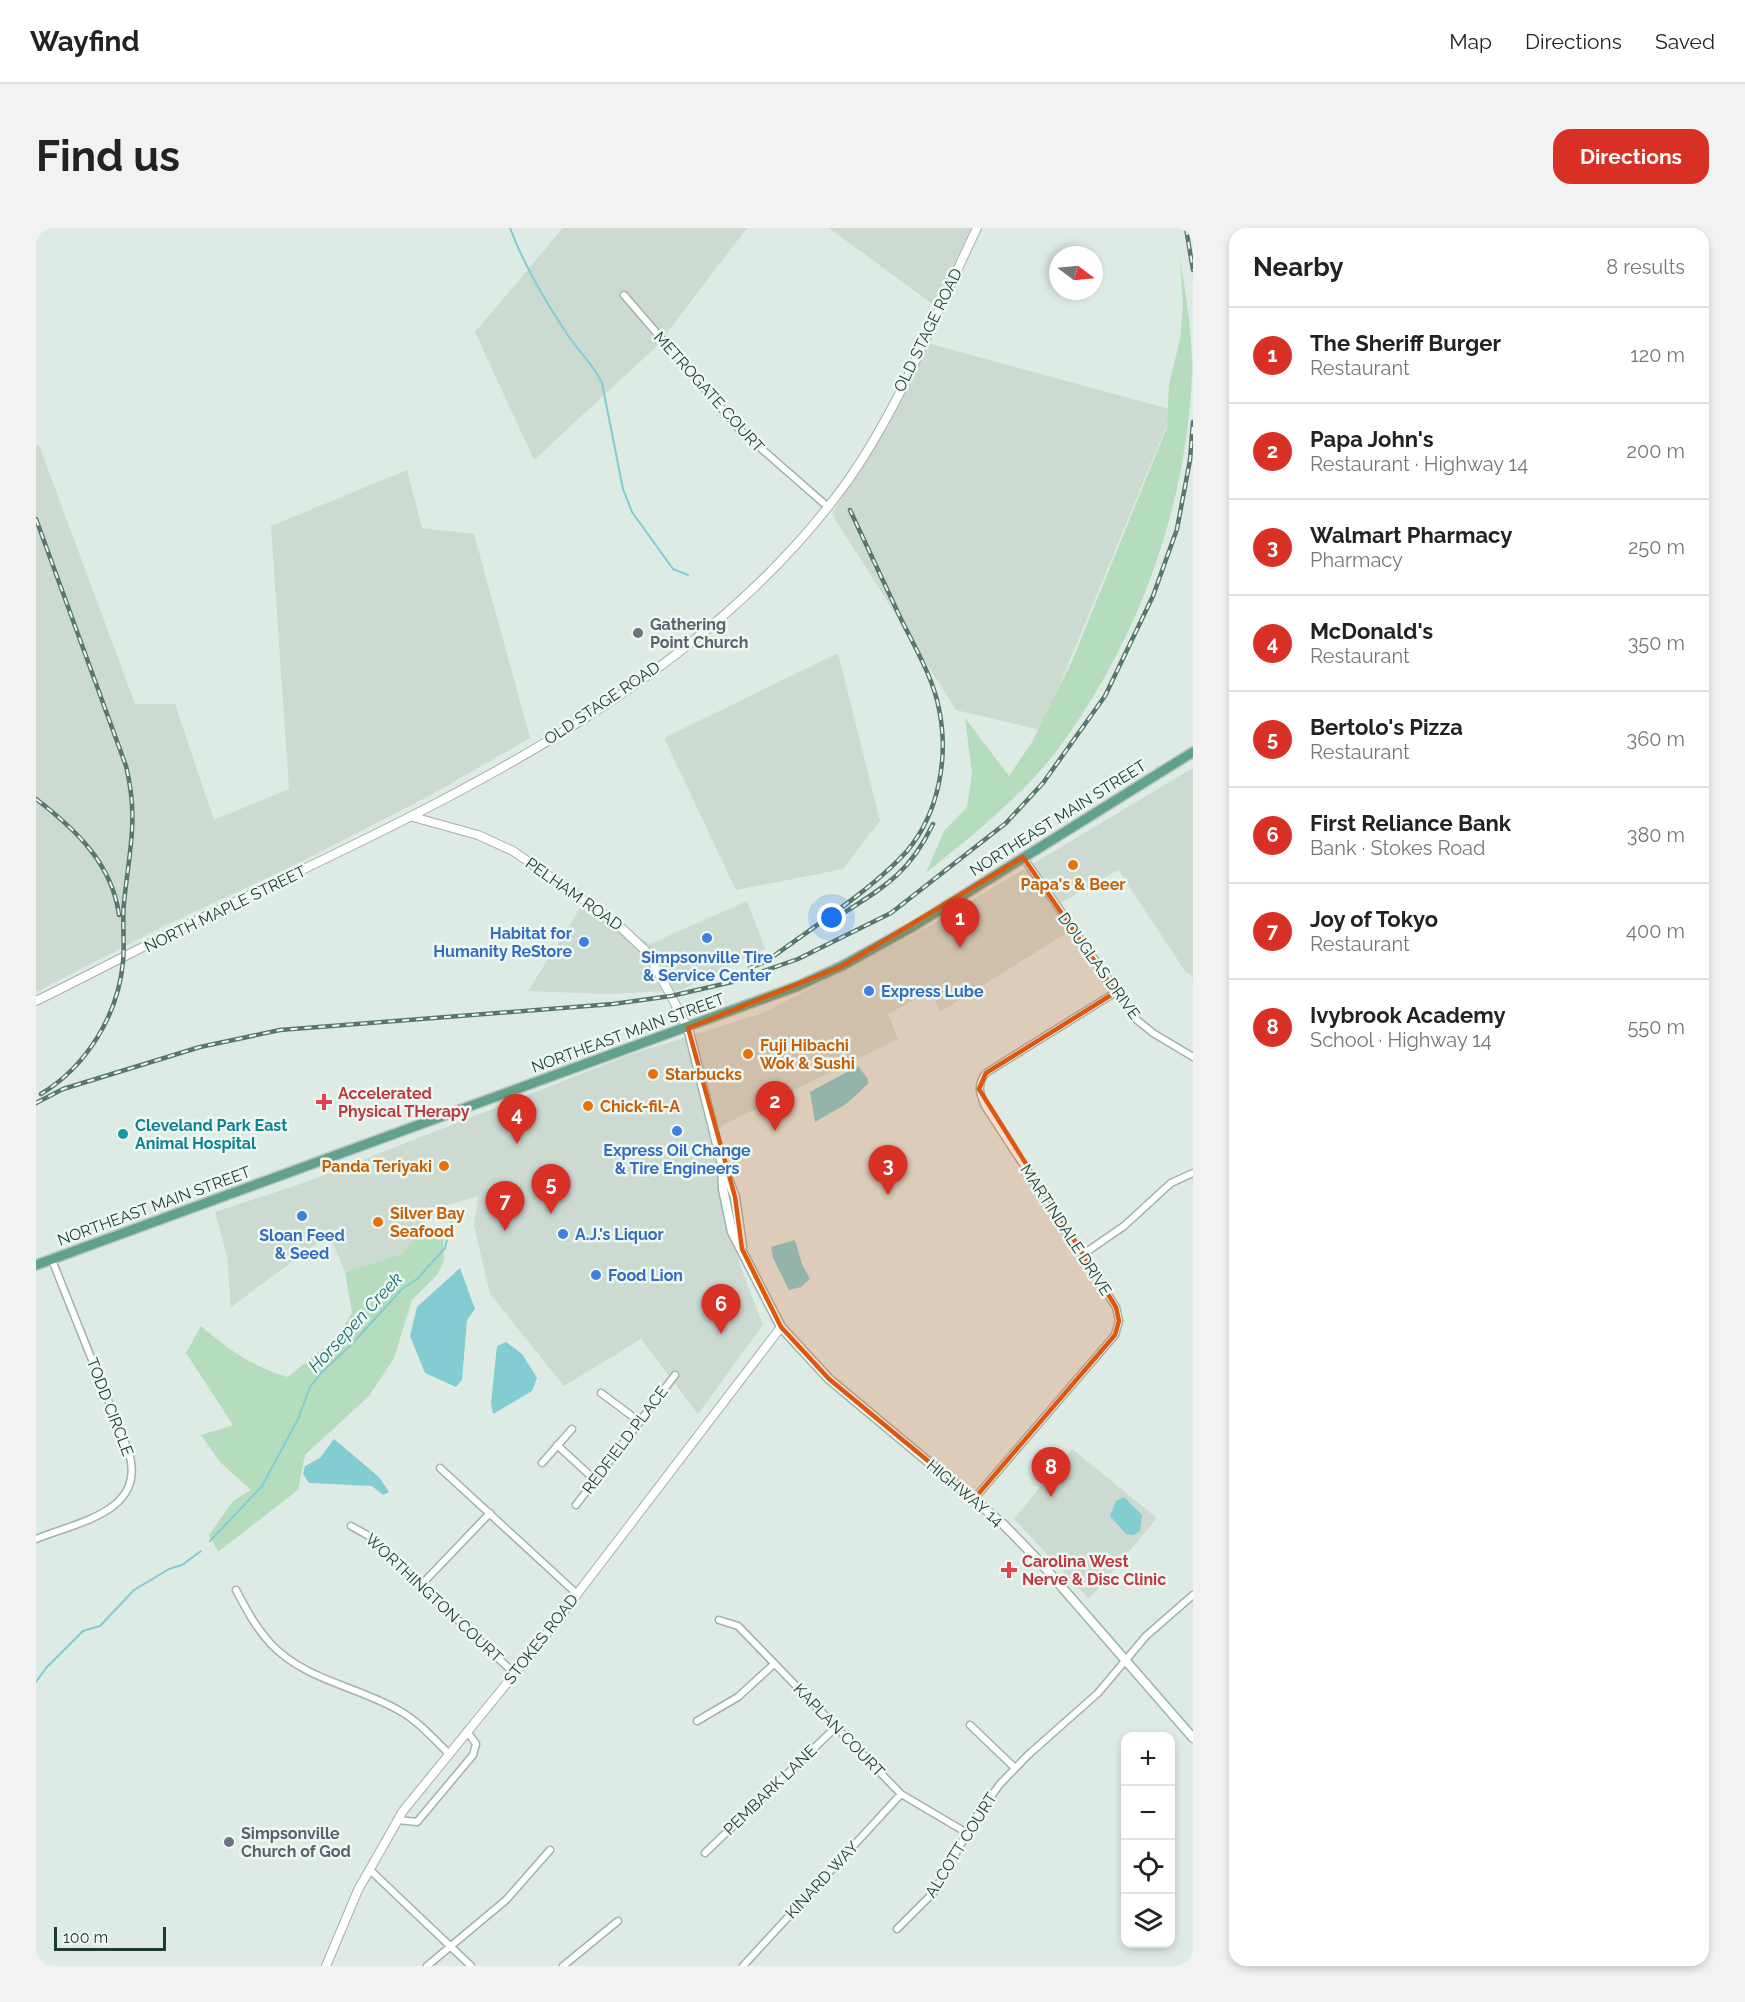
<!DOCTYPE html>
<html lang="en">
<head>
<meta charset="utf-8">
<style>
  :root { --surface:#fff; --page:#f2f2f2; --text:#222; --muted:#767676; --line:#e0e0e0; --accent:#d93025 }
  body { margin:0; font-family:Raleway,sans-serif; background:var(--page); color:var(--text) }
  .controls { position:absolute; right:18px; bottom:18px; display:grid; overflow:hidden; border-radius:12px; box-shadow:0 3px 9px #0003 }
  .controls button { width:54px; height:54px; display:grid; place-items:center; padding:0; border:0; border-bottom:2px solid var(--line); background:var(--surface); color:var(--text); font:30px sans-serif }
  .compass { position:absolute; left:1013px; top:18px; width:54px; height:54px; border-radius:50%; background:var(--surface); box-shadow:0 3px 9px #0003; rotate:106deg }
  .scale { position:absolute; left:18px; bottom:15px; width:112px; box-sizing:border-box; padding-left:6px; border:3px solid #1f3a31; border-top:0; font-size:16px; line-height:21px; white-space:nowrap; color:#1f3a31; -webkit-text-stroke:4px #eef7f2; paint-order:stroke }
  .you { position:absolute; left:796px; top:690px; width:21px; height:21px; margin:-15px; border:4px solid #fff; border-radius:50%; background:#1a73e8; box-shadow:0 0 0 9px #1a73e833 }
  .badge { display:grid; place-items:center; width:39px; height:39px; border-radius:50%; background:var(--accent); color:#fff; font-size:20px; font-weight:700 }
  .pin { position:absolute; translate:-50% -50px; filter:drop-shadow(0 2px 3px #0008) }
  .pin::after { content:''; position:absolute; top:32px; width:21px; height:18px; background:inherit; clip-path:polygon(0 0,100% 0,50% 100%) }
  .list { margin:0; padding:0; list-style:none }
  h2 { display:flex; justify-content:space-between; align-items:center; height:78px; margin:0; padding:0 24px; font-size:26px }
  h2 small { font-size:20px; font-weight:400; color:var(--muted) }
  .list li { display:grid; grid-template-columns:39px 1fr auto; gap:18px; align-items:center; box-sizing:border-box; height:96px; padding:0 24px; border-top:2px solid var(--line) }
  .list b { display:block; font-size:22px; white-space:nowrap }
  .list p { margin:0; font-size:20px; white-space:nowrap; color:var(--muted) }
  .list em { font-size:20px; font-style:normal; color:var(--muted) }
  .icon { flex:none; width:33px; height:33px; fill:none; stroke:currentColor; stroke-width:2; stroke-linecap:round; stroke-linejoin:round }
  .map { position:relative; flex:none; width:1157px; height:1738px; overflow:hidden; border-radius:18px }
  header { display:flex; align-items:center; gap:36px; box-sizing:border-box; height:84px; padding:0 30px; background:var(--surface); border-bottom:2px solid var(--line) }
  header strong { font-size:28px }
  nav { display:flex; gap:33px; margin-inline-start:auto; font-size:21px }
  .intro { display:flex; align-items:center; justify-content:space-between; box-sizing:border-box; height:144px; padding:0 36px }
  h1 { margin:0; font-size:42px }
  .button { padding:15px 27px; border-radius:18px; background:var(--accent); color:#fff; font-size:21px; font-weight:700 }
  main { display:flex; gap:36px; padding:0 36px }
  aside { flex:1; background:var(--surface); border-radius:18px; box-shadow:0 3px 9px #0003 }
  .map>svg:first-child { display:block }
  .built { fill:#ccdad2 }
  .green { fill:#b5ddbd }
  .water { fill:#83ccd2 }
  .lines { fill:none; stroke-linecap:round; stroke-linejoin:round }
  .stream { stroke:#83ccd2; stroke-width:2 }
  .minor-casing { stroke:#a1b2ab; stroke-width:9 }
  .tertiary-casing { stroke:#a1b2ab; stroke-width:10 }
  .secondary-casing { stroke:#9db6ab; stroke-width:11 }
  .primary-casing { stroke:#bcc4c1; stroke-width:12 }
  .minor { stroke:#fff; stroke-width:6 }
  .tertiary { stroke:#fff; stroke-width:8 }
  .secondary { stroke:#fff; stroke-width:8 }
  .primary { stroke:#60a28b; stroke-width:9 }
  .rail-casing { stroke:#59766c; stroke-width:4.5 }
  .rail { stroke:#eef7f2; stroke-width:2; stroke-dasharray:7; stroke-linecap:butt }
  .marked { fill:#de570e; fill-opacity:0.2; stroke:#de570e; stroke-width:4.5; stroke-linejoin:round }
  .worship-dot { fill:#6b7280; stroke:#eef7f2; stroke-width:2 }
  .food-dot { fill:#e8710a; stroke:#eef7f2; stroke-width:2 }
  .shop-dot { fill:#3f7fe0; stroke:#eef7f2; stroke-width:2 }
  .health-dot { fill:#e0444e; stroke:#eef7f2; stroke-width:2 }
  .culture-dot { fill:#0f9aa8; stroke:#eef7f2; stroke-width:2 }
  .labels { text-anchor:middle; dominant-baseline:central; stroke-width:5; stroke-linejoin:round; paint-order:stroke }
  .street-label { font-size:16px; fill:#1f3a31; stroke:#eef7f2 }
  .worship-label { font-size:16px; font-weight:bold; fill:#5b616d; stroke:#eef7f2; text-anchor:start }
  .food-label { font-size:16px; font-weight:bold; fill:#c56008; stroke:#eef7f2; text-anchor:start }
  .shop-label { font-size:16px; font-weight:bold; fill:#366cbe; stroke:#eef7f2 }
  .health-label { font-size:16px; font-weight:bold; fill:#be3a42; stroke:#eef7f2; text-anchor:start }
  .culture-label { font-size:16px; font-weight:bold; fill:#0d838f; stroke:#eef7f2; text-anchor:start }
  .water-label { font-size:18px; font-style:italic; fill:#176f77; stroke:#eef7f2 }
</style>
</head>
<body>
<header>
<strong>Wayfind</strong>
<nav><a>Map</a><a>Directions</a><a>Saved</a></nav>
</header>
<div class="intro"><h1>Find us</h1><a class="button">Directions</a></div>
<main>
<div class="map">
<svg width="1157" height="1738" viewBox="0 0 1157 1738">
  <rect width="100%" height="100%" fill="#deeae4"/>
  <!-- built -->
  <path class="built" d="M527,0H711L620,119L498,232L439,104Z
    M793,0H935L899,78Z
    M891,115L1137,182L1005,502L920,482L796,286L832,229Z
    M0,217H3L99,476H139L178,592L253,561L235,298L371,242L386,300L438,306L494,510L393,568L267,633L124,700L0,764Z
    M802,425L844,593L807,641L700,662L628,510Z
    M1157,540V749L1149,743L1082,642L1018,679L1032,704L904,784L895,763L852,786L862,811L687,897L674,912L704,1037L727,1097L662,1186L605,1111L528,1158L454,1066L438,997L442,968L383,985L390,999L365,1026L309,1044L293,1006L195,1079L191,1028L179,984L273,953L596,826L727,785L895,697Z
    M711,673L729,721L645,762L574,766L492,763L548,674L614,716Z
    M1036,1221L1121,1290L1053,1371L978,1291Z"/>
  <!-- green -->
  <path class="green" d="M1144,30C1150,69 1157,108 1156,147C1150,283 1101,416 1019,525C984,570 934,609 890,645L908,603L931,579L936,545L929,490L973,548L996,514L1037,431L1131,199L1133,157L1144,111L1147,78Z
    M390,999L407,1007L408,1033L401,1047L376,1072L358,1130L333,1168L269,1227L262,1262L182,1324L173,1307L197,1273L215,1262L184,1234L165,1207L197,1197L150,1125L165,1098C192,1122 218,1139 252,1149L301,1109L316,1085L309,1044L365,1026Z"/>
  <!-- water -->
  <path class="water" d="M822,838L832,851V856L810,876L779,894L774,864Z
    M759,1012L766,1036L774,1051L765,1059L753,1062L737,1030L735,1019Z
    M424,1040L439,1081L431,1092L426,1152L420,1159L389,1145L374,1108L381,1079Z
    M470,1114L486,1126L501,1150L496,1163L457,1186L455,1175L461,1118Z
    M298,1211L343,1249L353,1264L347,1267L336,1258L273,1255L267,1246L269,1238L284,1230Z
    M1088,1269L1106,1287L1104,1303L1098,1307L1090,1306L1074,1288L1080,1273Z"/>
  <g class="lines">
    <!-- stream -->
    <path class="stream" d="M474,0C488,37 509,73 531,106C542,123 558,137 566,155L587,261L596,284L637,341L652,347
      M174,1313L226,1258L262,1191L274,1159L284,1146L315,1117L366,1061L381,1051L409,1020L418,982
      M0,1454L10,1440L47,1403L64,1398L98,1362L133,1341L146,1337L165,1323"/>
    <!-- minor casing -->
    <g class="minor-casing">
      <path id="minor" d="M588,67L703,201L792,279
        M987,629L1101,792L1117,805L1157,829
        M1046,1027L1088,998L1135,955L1157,945
        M565,1165L604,1194
        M521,1217L559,1252
        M506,1235L536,1201
        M404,1240L541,1366
        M938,1271L1079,1107L1083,1093L1080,1079L949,878C943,865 941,856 950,845L1080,764
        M540,1277L639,1147
        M315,1298L333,1308L479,1446
        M0,1311C41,1294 113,1284 92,1222L16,1032
        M385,1357L454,1285
        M200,1362C210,1381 220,1400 235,1416C270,1453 322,1458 364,1483C383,1494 397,1510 412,1525
        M683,1392L702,1398L865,1566L931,1605
        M661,1493L702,1469L738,1436
        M934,1497L979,1540
        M361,1592L381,1594L437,1527L440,1516L431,1503
        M669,1625L800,1499
        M333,1641L435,1738
        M861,1701L898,1664L940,1589L964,1556L992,1527L1062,1465L1110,1408L1157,1367
        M391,1738L470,1672L514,1622
        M527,1738L582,1693
        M707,1738L865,1566"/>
    </g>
    <!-- tertiary casing -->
    <g class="tertiary-casing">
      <path id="tertiary" d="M377,589L442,607L477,623L578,693L612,725L652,800
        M0,773C49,749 98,723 147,699C378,587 652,472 808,258C863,182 900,85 941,0
        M290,1738L322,1662L367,1583L506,1412L745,1099"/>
    </g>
    <!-- secondary casing -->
    <g class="secondary-casing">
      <path id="secondary" d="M652,800L686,936L699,969L706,1018
        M686,936L687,961L696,1004L745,1099L793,1151L968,1297L1004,1334L1157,1510"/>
    </g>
    <!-- primary casing -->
    <g class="primary-casing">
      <path id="primary" d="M0,1037L762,758L806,738L878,698L1157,524"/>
    </g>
    <!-- minor -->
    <use href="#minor" class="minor"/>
    <!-- tertiary -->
    <use href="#tertiary" class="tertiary"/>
    <!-- secondary -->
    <use href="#secondary" class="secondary"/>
    <!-- primary -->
    <use href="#primary" class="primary"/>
    <!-- rail casing -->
    <g class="rail-casing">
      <path id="rail" d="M1150,0L1157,42
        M0,291L90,538C103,591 93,623 88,675C86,694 89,714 87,734C82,787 51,838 5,866
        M0,571C39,601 76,635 83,687
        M803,688C848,659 873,646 897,596
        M714,740L731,733C774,701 836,662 871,623C903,585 913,529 903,481C897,449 878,418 864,389C847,353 831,318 814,282
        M0,875L27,861L164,819L244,802L577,776L635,768L696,754L762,731L855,685L970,595L1007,555L1069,468L1117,368L1141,301L1154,232L1157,194"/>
    </g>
    <!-- rail -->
    <use href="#rail" class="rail"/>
  </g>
  <!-- marked area -->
  <path class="marked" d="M987,629L1080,764L950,845L943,861L1080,1079L1083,1093L1079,1107L938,1271L793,1151L745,1099L706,1021L699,969L652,800L806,738Z"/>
  <!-- markers -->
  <g class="worship-dot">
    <circle cx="602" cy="405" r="6"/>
    <circle cx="193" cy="1614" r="6"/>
  </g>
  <g class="food-dot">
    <circle cx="1037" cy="637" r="6"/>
    <circle cx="712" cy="826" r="6"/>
    <circle cx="617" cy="846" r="6"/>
    <circle cx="552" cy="878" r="6"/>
    <circle cx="408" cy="938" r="6"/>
    <circle cx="342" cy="994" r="6"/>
  </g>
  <g class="shop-dot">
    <circle cx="671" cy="710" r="6"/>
    <circle cx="548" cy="714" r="6"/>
    <circle cx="833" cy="763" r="6"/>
    <circle cx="641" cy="903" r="6"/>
    <circle cx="266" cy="988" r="6"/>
    <circle cx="527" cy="1006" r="6"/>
    <circle cx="560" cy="1047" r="6"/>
  </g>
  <g class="health-dot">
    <path d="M285 865h6v6h6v6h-6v6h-6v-6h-6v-6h6z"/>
    <path d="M970 1333h6v6h6v6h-6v6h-6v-6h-6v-6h6z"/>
  </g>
  <circle class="culture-dot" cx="87" cy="906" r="6"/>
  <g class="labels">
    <!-- street labels -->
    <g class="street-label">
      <text transform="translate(892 102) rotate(-64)">OLD STAGE ROAD</text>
      <text transform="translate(673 164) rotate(48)">METROGATE COURT</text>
      <text transform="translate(566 475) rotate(-34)">OLD STAGE ROAD</text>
      <text transform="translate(1022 590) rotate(-32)">NORTHEAST MAIN STREET</text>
      <text transform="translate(538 666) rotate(35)">PELHAM ROAD</text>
      <text transform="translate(189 681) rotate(-26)">NORTH MAPLE STREET</text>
      <text transform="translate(1063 738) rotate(54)">DOUGLAS DRIVE</text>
      <text transform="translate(592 805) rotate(-20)">NORTHEAST MAIN STREET</text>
      <text transform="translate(118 978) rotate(-20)">NORTHEAST MAIN STREET</text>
      <text transform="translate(1030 1002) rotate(57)">MARTINDALE DRIVE</text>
      <text transform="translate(74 1179) rotate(69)">TODD CIRCLE</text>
      <text transform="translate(589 1212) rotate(-53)">REDFIELD PLACE</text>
      <text transform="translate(929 1265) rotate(40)">HIGHWAY 14</text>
      <text transform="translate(398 1370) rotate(43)">WORTHINGTON COURT</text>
      <text transform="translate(505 1411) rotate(-52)">STOKES ROAD</text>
      <text transform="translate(803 1502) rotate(46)">KAPLAN COURT</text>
      <text transform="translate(734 1562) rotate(-44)">PEMBARK LANE</text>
      <text transform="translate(925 1617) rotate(-58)">ALCOTT COURT</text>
      <text transform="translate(786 1652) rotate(-47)">KINARD WAY</text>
    </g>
    <!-- worship labels -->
    <g class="worship-label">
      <text x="614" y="396">Gathering<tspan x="614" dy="18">Point Church</tspan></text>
      <text x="205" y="1605">Simpsonville<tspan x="205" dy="18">Church of God</tspan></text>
    </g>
    <!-- food labels -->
    <g class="food-label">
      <text x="1037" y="656" text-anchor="middle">Papa's &amp; Beer</text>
      <text x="724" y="817">Fuji Hibachi<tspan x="724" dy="18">Wok &amp; Sushi</tspan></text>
      <text x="629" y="846">Starbucks</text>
      <text x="564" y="878">Chick-fil-A</text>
      <text x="396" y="938" text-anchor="end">Panda Teriyaki</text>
      <text x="354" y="985">Silver Bay<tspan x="354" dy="18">Seafood</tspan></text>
    </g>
    <!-- shop labels -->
    <g class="shop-label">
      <text x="536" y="705" text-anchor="end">Habitat for<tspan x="536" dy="18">Humanity ReStore</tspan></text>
      <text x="671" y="729">Simpsonville Tire<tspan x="671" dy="18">&amp; Service Center</tspan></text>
      <text x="845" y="763" text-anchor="start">Express Lube</text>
      <text x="641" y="922">Express Oil Change<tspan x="641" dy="18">&amp; Tire Engineers</tspan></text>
      <text x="539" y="1006" text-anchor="start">A.J.'s Liquor</text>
      <text x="266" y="1007">Sloan Feed<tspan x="266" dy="18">&amp; Seed</tspan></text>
      <text x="572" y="1047" text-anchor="start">Food Lion</text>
    </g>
    <!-- health labels -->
    <g class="health-label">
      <text x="302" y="865">Accelerated<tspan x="302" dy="18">Physical THerapy</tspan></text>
      <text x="986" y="1333">Carolina West<tspan x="986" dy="18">Nerve &amp; Disc Clinic</tspan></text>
    </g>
    <!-- culture labels -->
    <g class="culture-label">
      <text x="99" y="897">Cleveland Park East<tspan x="99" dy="18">Animal Hospital</tspan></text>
    </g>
    <!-- water labels -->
    <g class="water-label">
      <text transform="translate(319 1094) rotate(-47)">Horsepen Creek</text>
    </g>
  </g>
</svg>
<div class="controls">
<button>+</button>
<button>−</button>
<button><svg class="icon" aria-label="locate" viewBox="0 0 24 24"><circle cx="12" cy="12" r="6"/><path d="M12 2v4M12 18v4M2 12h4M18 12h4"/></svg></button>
<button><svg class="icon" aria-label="layers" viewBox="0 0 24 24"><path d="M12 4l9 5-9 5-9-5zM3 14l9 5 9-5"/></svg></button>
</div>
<svg class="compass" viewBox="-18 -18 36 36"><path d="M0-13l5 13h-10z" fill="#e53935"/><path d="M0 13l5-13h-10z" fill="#767676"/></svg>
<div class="scale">100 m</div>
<div class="you"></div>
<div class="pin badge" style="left:924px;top:720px">1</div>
<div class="pin badge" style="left:739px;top:903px">2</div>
<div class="pin badge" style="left:852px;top:967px">3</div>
<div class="pin badge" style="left:481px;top:916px">4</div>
<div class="pin badge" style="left:515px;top:986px">5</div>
<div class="pin badge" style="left:685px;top:1106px">6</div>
<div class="pin badge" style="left:469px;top:1003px">7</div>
<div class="pin badge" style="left:1015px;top:1269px">8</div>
</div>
<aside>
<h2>Nearby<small>8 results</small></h2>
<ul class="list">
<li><span class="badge">1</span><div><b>The Sheriff Burger</b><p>Restaurant</p></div><em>120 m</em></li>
<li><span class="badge">2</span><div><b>Papa John's</b><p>Restaurant · Highway 14</p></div><em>200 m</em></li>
<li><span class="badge">3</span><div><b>Walmart Pharmacy</b><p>Pharmacy</p></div><em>250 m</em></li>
<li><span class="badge">4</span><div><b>McDonald's</b><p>Restaurant</p></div><em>350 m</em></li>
<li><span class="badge">5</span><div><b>Bertolo's Pizza</b><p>Restaurant</p></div><em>360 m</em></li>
<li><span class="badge">6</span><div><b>First Reliance Bank</b><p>Bank · Stokes Road</p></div><em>380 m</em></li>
<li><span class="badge">7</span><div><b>Joy of Tokyo</b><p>Restaurant</p></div><em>400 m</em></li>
<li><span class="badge">8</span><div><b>Ivybrook Academy</b><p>School · Highway 14</p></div><em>550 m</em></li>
</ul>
</aside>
</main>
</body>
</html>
